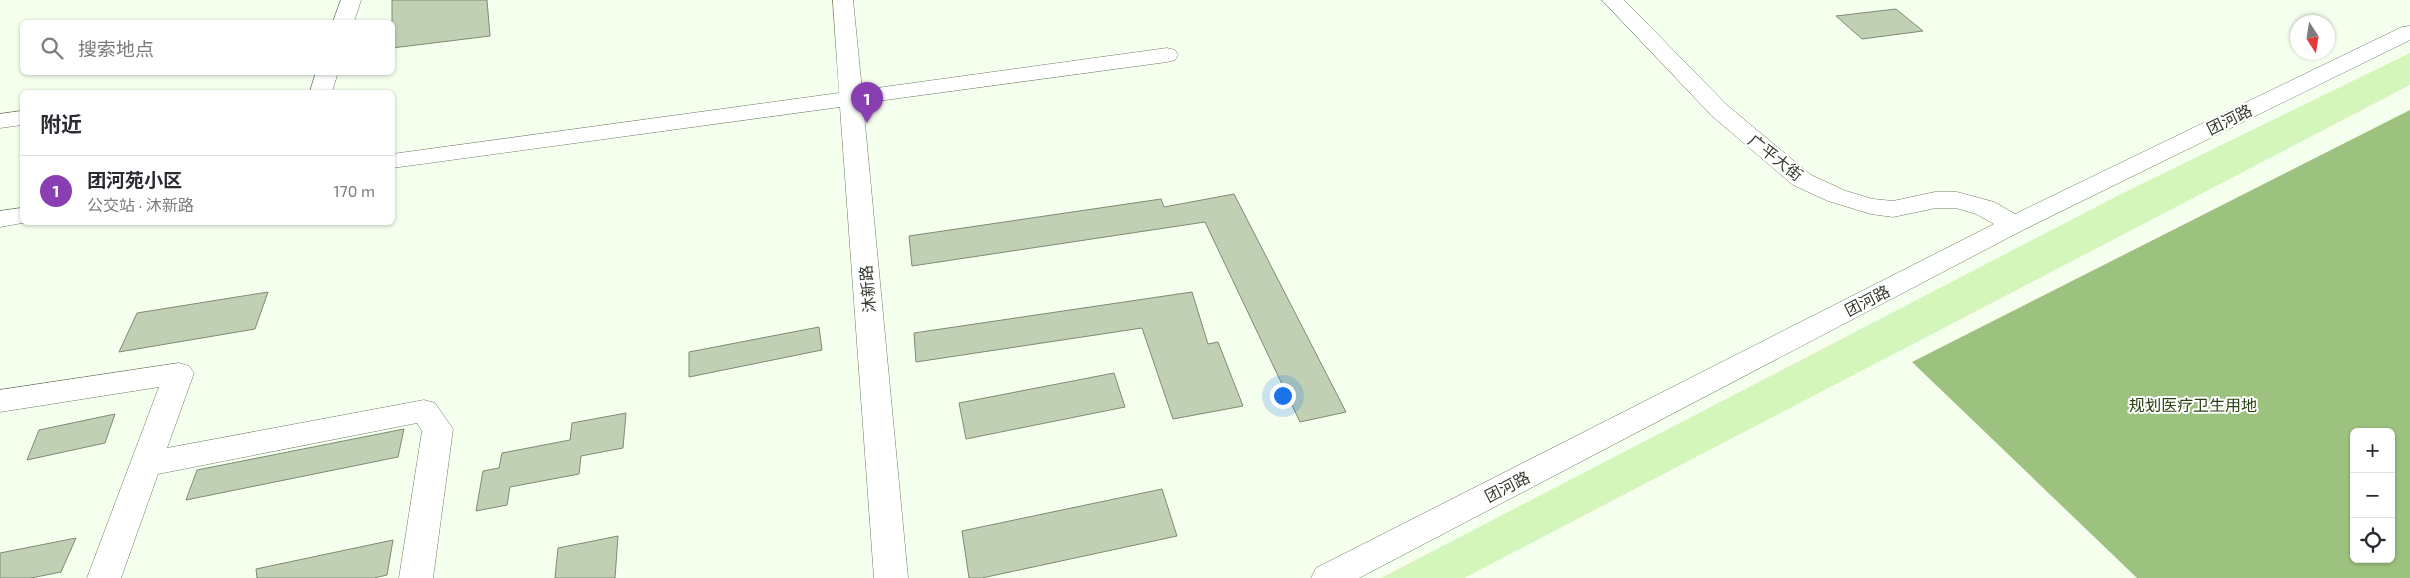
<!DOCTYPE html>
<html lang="zh">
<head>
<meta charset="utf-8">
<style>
  :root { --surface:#fff; --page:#f7f7f7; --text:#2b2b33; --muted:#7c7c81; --line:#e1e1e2; --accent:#893fb1 }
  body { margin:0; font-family:"Exo 2","Noto Sans SC",sans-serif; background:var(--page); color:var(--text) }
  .controls { position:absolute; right:15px; bottom:15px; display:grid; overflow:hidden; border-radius:8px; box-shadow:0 1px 4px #0004 }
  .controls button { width:45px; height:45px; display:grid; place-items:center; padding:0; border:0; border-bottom:1px solid var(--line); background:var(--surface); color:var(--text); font:25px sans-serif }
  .compass { position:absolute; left:2290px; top:15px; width:45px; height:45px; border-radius:50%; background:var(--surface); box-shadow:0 1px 4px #0004; rotate:168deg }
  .you { position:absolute; left:1282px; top:395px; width:18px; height:18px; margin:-12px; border:4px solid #fff; border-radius:50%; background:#1a73e8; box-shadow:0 0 0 8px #1a73e833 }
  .badge { display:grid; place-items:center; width:32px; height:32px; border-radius:50%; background:var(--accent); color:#fff; font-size:16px; font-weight:700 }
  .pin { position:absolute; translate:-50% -41px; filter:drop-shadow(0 1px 2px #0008) }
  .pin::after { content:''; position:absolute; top:26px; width:18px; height:15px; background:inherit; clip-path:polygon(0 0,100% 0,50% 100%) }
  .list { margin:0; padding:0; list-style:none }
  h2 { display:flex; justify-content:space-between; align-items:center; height:65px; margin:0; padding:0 20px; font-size:21px }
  h2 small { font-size:16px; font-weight:400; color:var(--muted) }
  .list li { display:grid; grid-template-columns:32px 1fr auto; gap:15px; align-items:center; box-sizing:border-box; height:70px; padding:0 20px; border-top:1px solid var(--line) }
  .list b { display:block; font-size:19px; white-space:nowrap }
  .list p { margin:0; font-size:16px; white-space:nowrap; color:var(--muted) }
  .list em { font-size:16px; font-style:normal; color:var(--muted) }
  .icon { flex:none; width:28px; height:28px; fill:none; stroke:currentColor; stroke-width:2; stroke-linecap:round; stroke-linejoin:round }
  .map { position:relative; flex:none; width:2410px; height:578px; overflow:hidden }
  .search { position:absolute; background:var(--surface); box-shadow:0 1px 4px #0004; left:20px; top:20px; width:375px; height:55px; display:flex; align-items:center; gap:12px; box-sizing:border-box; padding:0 18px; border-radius:8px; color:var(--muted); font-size:19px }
  .panel { position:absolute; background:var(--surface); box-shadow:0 1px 4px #0004; left:20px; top:90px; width:375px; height:135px; border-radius:8px }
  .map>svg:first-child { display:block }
  .green { fill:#d5f6bb }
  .forest { fill:#9dc27f; fill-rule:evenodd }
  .building { fill:#c0d0b5; stroke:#7d8b72 }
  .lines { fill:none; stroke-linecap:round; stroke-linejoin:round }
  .minor-casing { stroke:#6e7b63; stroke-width:1 }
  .minor { fill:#fff; fill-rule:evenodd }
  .labels { text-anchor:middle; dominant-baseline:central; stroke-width:4; stroke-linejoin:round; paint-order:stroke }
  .street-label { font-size:16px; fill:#353b30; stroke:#fff }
  .park-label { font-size:16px; fill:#284010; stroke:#fff }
</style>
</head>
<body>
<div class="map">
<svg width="2410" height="578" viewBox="0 0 2410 578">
  <rect width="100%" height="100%" fill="#f5ffee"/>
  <!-- green -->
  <path class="green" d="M2410,53V85L1464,578H1381L2119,195Z"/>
  <!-- forest -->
  <path class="forest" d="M2410,110V578H2137L1912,362ZM2354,432H2391V559H2354Z"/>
  <!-- building -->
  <path class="building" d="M392,0H487L490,36L392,48Z
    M1896,9L1923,31L1862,39L1836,16Z
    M1234,194L1346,412L1300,422L1205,222L912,266L909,236L1161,199L1164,207Z
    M268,292L255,329L119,352L137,313Z
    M1192,292L1208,344L1218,342L1243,406L1173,419L1142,328L916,362L914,333Z
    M819,327L822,350L689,377V352Z
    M1114,373L1125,407L966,439L959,403Z
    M626,413L623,448L581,456L579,474L510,487L507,505L476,511L483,471L499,468L502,453L570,440L572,423Z
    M115,414L105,443L27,460L39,430Z
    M404,429L398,457L186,500L197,470Z
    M1162,489L1177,536L982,578H969L962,531Z
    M618,536L615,578H555L558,548Z
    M76,538L61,572L31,578H0V553Z
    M393,540L387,575L374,578H257L256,569Z"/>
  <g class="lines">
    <!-- minor casing -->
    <g class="minor-casing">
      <path id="minor" d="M341,0H361L354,22H333Z
        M833,0H853L862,90L1167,48L1175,50L1178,55L1175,60L1167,62L863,103L908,578H874L840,107L392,168V154L839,93Z
        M1602,0H1624L1728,106L1811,175L1846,191L1873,199L1893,201L1935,192H1957L1994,202L2015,214L2402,27L2410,26V40L2023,230L1359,578H1311L1316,568L1994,224L1976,214L1956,208H1936L1893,217L1871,214L1828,201L1793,185L1712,116Z
        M316,72H338L332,92H310Z
        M22,111V125L0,128V114Z
        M22,208V222H28L0,227V211Z
        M179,363L189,366L194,373L167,448L424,400L435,403L453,429L433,578H399L422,431L417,423L158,474L121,578H87L159,387L0,412V390Z"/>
    </g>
    <!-- minor -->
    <use href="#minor" class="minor"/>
  </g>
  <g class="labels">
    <!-- street labels -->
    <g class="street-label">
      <text transform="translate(2229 119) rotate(-26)">团河路</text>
      <text transform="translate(1776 157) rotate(38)">广平大街</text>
      <text transform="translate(867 289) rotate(-95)">沐新路</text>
      <text transform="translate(1867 300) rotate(-27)">团河路</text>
      <text transform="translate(1507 486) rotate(-27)">团河路</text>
    </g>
    <!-- park labels -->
    <g class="park-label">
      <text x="2193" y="404">规划医疗卫生用地</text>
    </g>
  </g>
</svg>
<div class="controls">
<button>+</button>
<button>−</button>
<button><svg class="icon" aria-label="locate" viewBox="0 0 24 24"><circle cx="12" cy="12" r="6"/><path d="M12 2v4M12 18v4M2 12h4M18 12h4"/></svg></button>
</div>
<svg class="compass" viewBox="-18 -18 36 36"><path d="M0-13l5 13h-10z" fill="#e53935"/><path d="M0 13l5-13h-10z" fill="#7c7c81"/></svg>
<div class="you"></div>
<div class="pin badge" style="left:867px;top:123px">1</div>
<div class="search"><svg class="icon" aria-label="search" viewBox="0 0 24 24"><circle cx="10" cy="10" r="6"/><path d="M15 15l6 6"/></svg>搜索地点</div>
<section class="panel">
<h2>附近<small></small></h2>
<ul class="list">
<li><span class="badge">1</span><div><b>团河苑小区</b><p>公交站 · 沐新路</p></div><em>170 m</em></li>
</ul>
</section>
</div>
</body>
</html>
